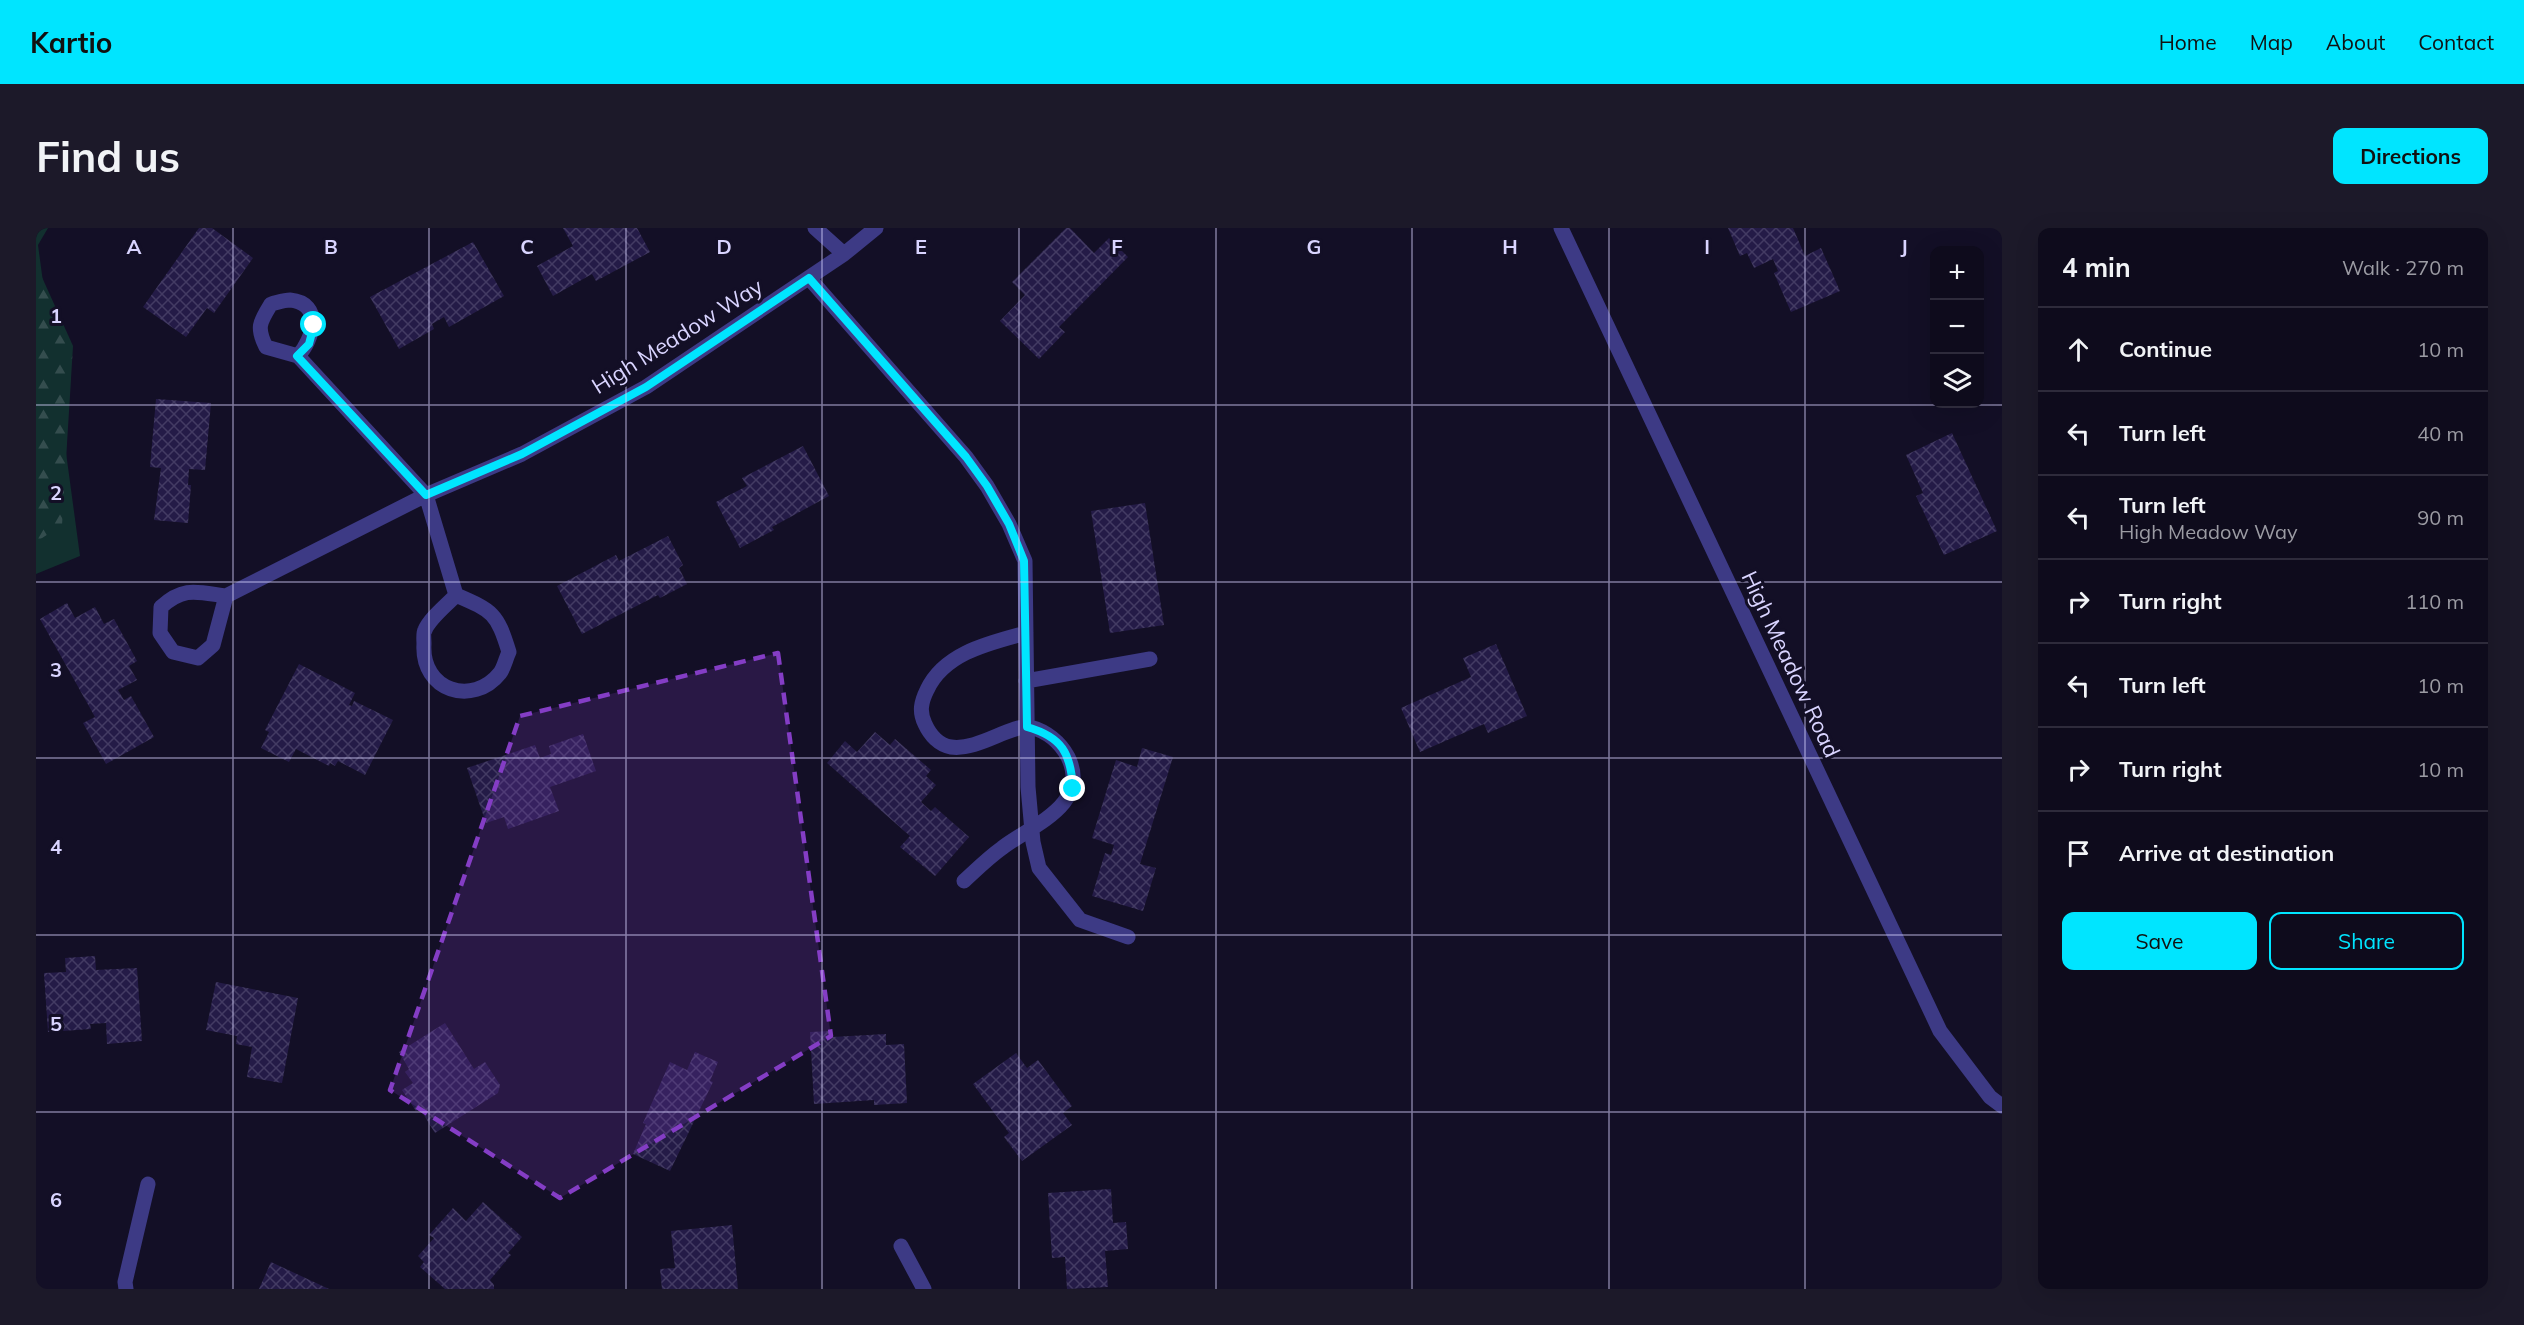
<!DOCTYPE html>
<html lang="en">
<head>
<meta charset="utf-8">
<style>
  :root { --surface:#0e0b1c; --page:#1c1929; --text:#f1f3f6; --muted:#9b9ba3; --line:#2e2b3b; --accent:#00e5ff }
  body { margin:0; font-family:Mulish,sans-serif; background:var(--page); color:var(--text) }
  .controls { position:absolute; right:18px; top:18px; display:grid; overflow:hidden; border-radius:12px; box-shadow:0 6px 24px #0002 }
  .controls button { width:54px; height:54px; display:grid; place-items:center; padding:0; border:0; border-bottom:2px solid var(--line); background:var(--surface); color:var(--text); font:30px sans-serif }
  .stop { position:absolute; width:18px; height:18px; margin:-14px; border:4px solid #00e5ff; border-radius:50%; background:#fff }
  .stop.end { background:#00e5ff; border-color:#fff; box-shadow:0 2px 6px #0008 }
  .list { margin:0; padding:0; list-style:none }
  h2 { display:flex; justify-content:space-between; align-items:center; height:78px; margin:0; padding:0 24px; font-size:26px }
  h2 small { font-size:20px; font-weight:400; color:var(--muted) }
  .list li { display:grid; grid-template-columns:39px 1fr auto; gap:18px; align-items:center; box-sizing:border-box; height:84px; padding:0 24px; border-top:2px solid var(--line) }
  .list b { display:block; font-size:22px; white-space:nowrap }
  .list p { margin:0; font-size:20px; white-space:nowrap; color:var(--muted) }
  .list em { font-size:20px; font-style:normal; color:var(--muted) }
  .actions { display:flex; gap:12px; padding:18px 24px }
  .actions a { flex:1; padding:14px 0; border:2px solid var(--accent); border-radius:12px; text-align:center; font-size:21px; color:var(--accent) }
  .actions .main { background:var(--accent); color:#111 }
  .icon { flex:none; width:33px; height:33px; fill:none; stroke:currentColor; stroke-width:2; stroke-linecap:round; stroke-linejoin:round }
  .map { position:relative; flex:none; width:1966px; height:1061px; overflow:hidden; border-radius:12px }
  header { display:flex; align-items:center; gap:36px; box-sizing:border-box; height:84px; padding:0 30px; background:var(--accent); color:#111 }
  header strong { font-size:28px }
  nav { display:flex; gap:33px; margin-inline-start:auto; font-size:21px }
  .intro { display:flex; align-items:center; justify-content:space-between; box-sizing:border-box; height:144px; padding:0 36px }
  h1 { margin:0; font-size:42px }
  .button { padding:15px 27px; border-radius:12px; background:var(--accent); color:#111; font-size:21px; font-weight:700 }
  main { display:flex; gap:36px; padding:0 36px }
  aside { flex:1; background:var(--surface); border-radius:12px; box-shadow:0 6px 24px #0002 }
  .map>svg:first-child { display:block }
  .green { fill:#12302f }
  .forest { fill:url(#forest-firs) }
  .building { fill:url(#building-cross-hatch) }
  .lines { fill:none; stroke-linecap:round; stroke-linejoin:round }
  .minor { stroke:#3d3a85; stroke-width:15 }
  .route { stroke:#00e5ff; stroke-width:8 }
  .marked { fill:#843dc5; fill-opacity:0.2; stroke:#843dc5; stroke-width:4.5; stroke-dasharray:12 8; stroke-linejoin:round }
  .grid { fill:none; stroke:#d9d4ff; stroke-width:1.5; stroke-opacity:0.55 }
  .labels { text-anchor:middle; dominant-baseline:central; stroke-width:6; stroke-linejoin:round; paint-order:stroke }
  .street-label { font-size:22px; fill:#d9d4ff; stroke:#130f26 }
  .grid-label { font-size:20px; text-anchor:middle; font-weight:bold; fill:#d9d4ff; stroke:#130f26; stroke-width:6; stroke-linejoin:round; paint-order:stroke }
</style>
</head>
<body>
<header>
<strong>Kartio</strong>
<nav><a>Home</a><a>Map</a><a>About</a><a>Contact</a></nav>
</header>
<div class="intro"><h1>Find us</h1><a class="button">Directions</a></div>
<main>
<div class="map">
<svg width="1966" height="1061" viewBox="0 0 1966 1061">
  <defs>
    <pattern id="forest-firs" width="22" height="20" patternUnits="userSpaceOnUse" patternTransform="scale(1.5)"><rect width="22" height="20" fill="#12302f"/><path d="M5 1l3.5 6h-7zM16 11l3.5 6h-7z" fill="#344d4e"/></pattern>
    <pattern id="building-cross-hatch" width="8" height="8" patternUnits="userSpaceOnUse" patternTransform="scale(1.5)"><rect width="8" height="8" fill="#241b47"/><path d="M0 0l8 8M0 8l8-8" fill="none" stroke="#433b63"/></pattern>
  </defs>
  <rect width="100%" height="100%" fill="#130f26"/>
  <!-- green -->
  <path class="green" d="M0,0H12L2,17L44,328L0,346Z"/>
  <!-- forest -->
  <path class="forest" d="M0,36L37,118L26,297L0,314Z"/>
  <!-- building -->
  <path class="building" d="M163,0H176L217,30L178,85L171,80L150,109L107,79Z
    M527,0H601L614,24L560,53L556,46L517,68L501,38L537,18Z
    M1030,0H1034L1058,25L1073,10L1092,29L1023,99L1029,104L1003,131L964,93L989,67L976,54Z
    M1692,0H1757L1769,28L1785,20L1804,63L1755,84L1738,45L1742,43L1737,31L1718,40L1711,25L1704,28Z
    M437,14L468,68L413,99L408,89L396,96L398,101L363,121L334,69Z
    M120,171L175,175L169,242L153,241L152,257H155L152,295L118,292L125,240L114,239Z
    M1916,205L1961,303L1908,327L1880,268L1887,265L1870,227Z
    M767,218L793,268L736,299L738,302L704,320L680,274L711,258L706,250Z
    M1109,275L1128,397L1074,405L1055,283Z
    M632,308L647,337L643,340L651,356L624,370L622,367L546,406L521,358L580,327L583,333Z
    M31,375L39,390L59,379L68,396L78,391L101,433L93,438L101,452L82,462L88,472L95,468L118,509L70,536L47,495L59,489L4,391Z
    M1460,416L1491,488L1452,505L1448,496L1384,524L1365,480L1435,449L1427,430Z
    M263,436L319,465L313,477L316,478L318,473L357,492L329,547L302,533L299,538L294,535L293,538L260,521L253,534L225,520L233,504L229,502Z
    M839,504L854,517L859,511L895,542L890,548L900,557L885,574L895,583L899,579L933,609L899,648L864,619L874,608L791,535L809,513L821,524Z
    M547,506L560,543L514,559L523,583L472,601L468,589L450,595L431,540L499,517L504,530L515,526L513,518Z
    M1106,520L1137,529L1104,636L1120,640L1107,683L1056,668L1069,625L1075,627L1078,617L1056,610L1080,532L1101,539Z
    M59,728L60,742L101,740L106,813L71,816L70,795L54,796L55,801L12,804L8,745L30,744L29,730Z
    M180,754L262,770L246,855L211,849L216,819L200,816L201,808L170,802Z
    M409,795L438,841L449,834L464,857L462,865L399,905L384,881L380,883L366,862L377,855L369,844L373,841L363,824Z
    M796,803V809L850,806V817L868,816L871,875L838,877V872L778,876L774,804Z
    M659,824L682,834L674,853L677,854L634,943L597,926L610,896L607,895L634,834L651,842Z
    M980,825L991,840L1002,832L1036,878L1027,885L1036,897L986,933L968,909L973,905L937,856Z
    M1075,961L1077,995L1090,994L1092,1021L1069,1023L1072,1059L1031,1061L1029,1029L1016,1030L1012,965Z
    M447,974L486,1009L472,1025L475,1027L454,1052L458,1057V1061H409L384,1039L388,1034L382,1028L398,1010L393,1007L417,980L430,993Z
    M696,997L702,1061H626L624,1041L639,1040L635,1003Z
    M235,1034L293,1061H223Z"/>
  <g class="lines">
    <!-- minor -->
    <path class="minor" d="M779,0L808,26
      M1525,0L1904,803L1954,869L1966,878
      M773,50L930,229L951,258L973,296L989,333L992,559L997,614L1003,640L1044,692L1092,709
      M262,128L230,119C220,99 224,94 235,76C240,75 248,72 254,72C288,75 277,112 262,128L390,267L420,367C457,383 461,385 473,424C470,430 468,440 464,445C437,479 385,463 388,416C388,412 387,405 389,402C394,390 411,377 420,367
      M190,368L177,417L162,430L137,424L124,405L125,379C148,358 161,364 190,368L390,267L486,226L610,159L808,26L840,0
      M990,453L1114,431
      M928,653C940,642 952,630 966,620C996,597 1055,577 1032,529C1024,514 1010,503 994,499C975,496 942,523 915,519C903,517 894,507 889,496C883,484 885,474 891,462C908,425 953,415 990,405
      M865,1018L888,1061
      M90,1061L89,1054L112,956"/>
  </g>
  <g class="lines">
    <!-- route -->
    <path class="route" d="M278,97L273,116L261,128L390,267L486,226L610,159L773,50L930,229L951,258L973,296L988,333L991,499C1026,509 1035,525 1037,561"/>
  </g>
  <!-- marked area -->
  <path class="marked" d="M742,425L795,808L524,970L354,862L484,488Z"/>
  <!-- grid -->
  <path class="grid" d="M197,0V1061M393,0V1061M590,0V1061M786,0V1061M983,0V1061M1180,0V1061M1376,0V1061M1573,0V1061M1769,0V1061M0,177H1966M0,354H1966M0,530H1966M0,707H1966M0,884H1966"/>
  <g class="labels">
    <!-- street labels -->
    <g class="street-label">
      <text transform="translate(641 108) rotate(-32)">High Meadow Way</text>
      <text transform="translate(1755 436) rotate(65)">High Meadow Road</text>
    </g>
  </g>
  <g class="grid-label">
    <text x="98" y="26">A</text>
    <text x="295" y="26">B</text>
    <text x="491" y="26">C</text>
    <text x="688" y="26">D</text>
    <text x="885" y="26">E</text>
    <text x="1081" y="26">F</text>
    <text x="1278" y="26">G</text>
    <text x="1474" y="26">H</text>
    <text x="1671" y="26">I</text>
    <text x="1868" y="26">J</text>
    <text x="20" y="95">1</text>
    <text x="20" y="272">2</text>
    <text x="20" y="449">3</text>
    <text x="20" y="626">4</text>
    <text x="20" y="803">5</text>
    <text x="20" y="979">6</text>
  </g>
</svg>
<div class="controls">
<button>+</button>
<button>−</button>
<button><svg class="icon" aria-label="layers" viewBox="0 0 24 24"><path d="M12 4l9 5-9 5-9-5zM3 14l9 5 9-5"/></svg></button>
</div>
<div class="stop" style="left:278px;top:97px"></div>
<div class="stop end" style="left:1037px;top:561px"></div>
</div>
<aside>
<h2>4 min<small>Walk · 270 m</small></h2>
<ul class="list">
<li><svg class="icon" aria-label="ahead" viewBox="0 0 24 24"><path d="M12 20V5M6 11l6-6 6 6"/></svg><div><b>Continue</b></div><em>10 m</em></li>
<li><svg class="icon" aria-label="left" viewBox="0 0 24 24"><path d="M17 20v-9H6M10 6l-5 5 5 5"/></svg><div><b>Turn left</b></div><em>40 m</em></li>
<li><svg class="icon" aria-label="left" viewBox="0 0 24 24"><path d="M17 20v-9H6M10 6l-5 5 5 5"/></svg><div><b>Turn left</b><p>High Meadow Way</p></div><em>90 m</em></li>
<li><svg class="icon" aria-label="right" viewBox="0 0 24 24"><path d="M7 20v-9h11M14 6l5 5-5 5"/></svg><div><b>Turn right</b></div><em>110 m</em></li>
<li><svg class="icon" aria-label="left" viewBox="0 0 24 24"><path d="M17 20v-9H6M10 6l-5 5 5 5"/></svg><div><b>Turn left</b></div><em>10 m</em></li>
<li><svg class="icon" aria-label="right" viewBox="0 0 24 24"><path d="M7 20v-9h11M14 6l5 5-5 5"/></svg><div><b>Turn right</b></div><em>10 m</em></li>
<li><svg class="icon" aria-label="arrive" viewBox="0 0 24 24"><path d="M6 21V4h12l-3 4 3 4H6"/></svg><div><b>Arrive at destination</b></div></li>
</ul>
<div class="actions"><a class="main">Save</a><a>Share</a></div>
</aside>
</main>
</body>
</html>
